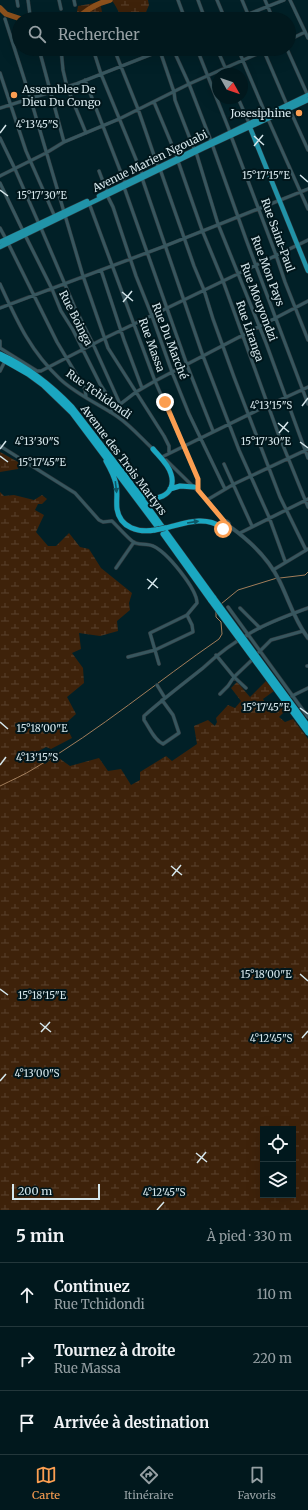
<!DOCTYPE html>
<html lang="fr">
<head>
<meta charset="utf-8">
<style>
  :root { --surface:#01181d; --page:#0b2126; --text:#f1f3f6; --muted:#96a0a4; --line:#23373b; --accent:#fb9e51 }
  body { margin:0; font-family:Merriweather,serif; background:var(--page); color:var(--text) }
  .controls { position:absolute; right:12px; bottom:12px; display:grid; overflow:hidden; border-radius:0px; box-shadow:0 4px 16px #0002 }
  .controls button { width:36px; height:36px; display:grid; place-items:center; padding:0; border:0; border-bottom:1px solid var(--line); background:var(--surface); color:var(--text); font:20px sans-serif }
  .compass { position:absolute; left:212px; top:68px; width:36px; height:36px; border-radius:50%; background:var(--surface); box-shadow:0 4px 16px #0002; rotate:130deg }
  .scale { position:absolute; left:12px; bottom:10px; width:88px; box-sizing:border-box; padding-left:4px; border:2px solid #d5e6eb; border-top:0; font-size:11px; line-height:14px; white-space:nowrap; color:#d5e6eb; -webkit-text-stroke:3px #01161b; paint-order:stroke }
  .stop { position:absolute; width:12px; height:12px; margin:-9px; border:3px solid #fb9e51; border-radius:50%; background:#fff }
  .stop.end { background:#fb9e51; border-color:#fff; box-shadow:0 1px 4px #0008 }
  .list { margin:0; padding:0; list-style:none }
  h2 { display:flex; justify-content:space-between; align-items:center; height:52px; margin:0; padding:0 16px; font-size:17px }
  h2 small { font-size:13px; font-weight:400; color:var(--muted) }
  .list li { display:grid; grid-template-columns:26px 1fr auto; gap:12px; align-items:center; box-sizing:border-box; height:64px; padding:0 16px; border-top:1px solid var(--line) }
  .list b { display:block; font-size:15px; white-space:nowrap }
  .list p { margin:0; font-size:13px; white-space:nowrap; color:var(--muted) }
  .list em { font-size:13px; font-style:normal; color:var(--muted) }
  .icon { flex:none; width:22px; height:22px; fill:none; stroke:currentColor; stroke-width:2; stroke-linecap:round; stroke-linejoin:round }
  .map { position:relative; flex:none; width:308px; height:1210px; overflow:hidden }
  .search { position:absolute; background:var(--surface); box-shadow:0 4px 16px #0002; left:12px; right:12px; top:12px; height:44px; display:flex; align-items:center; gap:10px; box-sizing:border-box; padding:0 14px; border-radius:22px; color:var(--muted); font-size:15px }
  .sheet { height:244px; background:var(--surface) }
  nav { display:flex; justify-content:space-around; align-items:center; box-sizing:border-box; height:56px; border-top:1px solid var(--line); background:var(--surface); font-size:11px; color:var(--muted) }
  nav a { display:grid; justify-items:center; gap:2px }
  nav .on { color:var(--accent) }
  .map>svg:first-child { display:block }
  .wetland { fill:url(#wetland-marsh); fill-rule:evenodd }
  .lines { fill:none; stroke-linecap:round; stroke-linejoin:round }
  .stream { stroke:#a17d5a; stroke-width:1 }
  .river { stroke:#8b501c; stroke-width:5.5 }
  .minor-casing { stroke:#2b353a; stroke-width:4 }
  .tertiary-casing { stroke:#2b353a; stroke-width:4.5 }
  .primary-casing { stroke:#2b353a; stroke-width:5.5 }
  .trunk-casing { stroke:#2b353a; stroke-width:6 }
  .minor { stroke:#37565e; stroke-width:3 }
  .tertiary { stroke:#37565e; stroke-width:3.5 }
  .primary { stroke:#2193a8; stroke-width:4.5 }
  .trunk { stroke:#1aa7c1; stroke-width:5 }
  .trunk-bridge-casing { stroke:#2b353a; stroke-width:6; stroke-linecap:butt }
  .trunk-bridge { stroke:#1aa7c1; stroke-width:5 }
  .oneway { fill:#0c5766 }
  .route { stroke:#fb9e51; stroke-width:5 }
  .ticks { fill:none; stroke:#d5e6eb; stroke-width:1.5 }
  .poi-dot { fill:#fb9e51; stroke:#01161b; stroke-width:1.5 }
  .labels { text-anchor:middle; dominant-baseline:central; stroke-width:4; stroke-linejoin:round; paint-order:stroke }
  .poi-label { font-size:11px; fill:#d5e6eb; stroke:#01161b; text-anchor:start }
  .street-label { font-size:11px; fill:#d5e6eb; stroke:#01161b }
  .ticks-label { font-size:10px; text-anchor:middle; fill:#d5e6eb; stroke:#01161b; stroke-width:4; stroke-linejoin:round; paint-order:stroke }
</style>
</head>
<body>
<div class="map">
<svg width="308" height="1210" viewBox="0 0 308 1210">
  <defs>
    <pattern id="wetland-marsh" width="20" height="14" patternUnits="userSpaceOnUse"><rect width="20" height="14" fill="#3e220a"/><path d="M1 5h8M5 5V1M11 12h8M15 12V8" fill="none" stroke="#59422e"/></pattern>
  </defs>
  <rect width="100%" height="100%" fill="#012027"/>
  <!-- wetland -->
  <path class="wetland" d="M111,0H148L149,5L144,17L123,19C119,14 115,3 111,0Z
    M100,2L102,12L85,19H73L76,17L78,6Z
    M0,452L20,463L18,469L0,472Z
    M0,492L4,496L14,495L34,500L42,495L47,499L42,504H38L35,510L44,515L36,532L48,546H56L69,533L80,547L89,549L101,568L132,593L129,603L130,610L117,621L118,631L100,636L79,633L81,649L72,653L83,668L84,683L67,697L76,714L65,724L72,738L51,749L46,747L37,752L40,761L45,764L56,756L70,766L99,758L108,771L121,769L131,785L140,780V772L166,756L172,761L197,744L194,726L208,720L215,726L217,722L216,718L228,705L235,708L241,701L231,688L237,682L250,697L266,681L274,691L263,699L269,708L281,702L287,709L279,717L285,722L293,719L308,739V1210H0ZM263,1129H293V1195H263Z"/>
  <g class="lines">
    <!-- stream -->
    <path class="stream" d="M280,578L305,575L308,572
      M221,604L238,590L277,578
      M0,786C12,780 24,775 35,768C100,730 158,681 219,639L222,634L221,622L216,617V611"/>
    <!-- river -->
    <path class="river" d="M0,8L6,14L21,19
      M77,19C86,10 98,3 110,0"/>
    <!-- minor casing -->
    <g class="minor-casing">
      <path id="minor" d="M17,0L18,6
        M28,0L30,15
        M59,0L61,9
        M74,0L75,5
        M178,0L185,19
        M198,0L205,19
        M217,0L225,19
        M242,0L250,19
        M265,0L273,19
        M290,0L308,38
        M159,15L161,19
        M5,19L30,97L83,276L108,348L164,436L169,446V452
        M236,19L284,0
        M289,40L305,32
        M39,49L64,142
        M61,49L63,70L67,87L86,133
        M93,49L101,74L142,174
        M114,49L138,109L158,167
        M173,49L189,84L211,141
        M197,49L230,132
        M217,49L228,74
        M238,49L266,115
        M263,49L287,105
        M287,49L308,96
        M160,51L174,92L175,100L194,149
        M0,73L26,151L55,217
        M85,80L125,183
        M238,98L249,123
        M154,102L177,157
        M0,108L76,84L165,49
        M289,108L308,150
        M268,119L308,209
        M231,136L276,255L285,282L308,340
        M0,138L15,169L39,224
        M212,144L247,242L308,404
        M196,152L218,224L266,343L308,458
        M178,161L202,230L223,281L278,433L308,507
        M160,169L194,266L204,290L213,319L234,377L280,497L306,550
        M99,171L107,192
        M0,176L46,153L64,142L119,119L189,84L268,49
        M142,178L203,356L239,450L269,517L285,561
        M0,183L23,231
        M124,187L187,365L213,431
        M107,195L113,207L136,276L152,316L172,372L189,414L225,489
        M89,203L155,381L198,479V490
        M0,228L6,239
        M41,228L75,308L93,344L120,404
        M25,235L52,289L61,311L73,330L100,384L115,407
        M8,243L57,342L85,389L86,397
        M101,270L124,340L142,388
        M0,284C17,321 30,351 60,379C77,395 99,404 118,417C131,426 142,439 154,450
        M0,308L165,246L308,189
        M0,341V348
        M0,348L37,371H41L105,338L308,240
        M0,371L5,361
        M110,412L136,392L155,381L308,301
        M0,446L75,493L99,520L103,522L112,521C119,528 125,535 132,541C137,546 146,543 153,546C167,552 197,589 197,603L187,615L150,633L159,664
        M162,457L258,410L308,387
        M166,460L207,500L224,521
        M224,464L252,526
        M207,500L234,484L308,449
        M240,533L308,499
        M116,568L134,542
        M273,570L308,549
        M228,607L308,717
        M240,608L260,628
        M259,652L271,640L303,631
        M216,655L234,677L246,688
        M128,657L155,650L193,632L192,625L187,615
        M307,666H308
        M157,685L165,698
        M220,694L228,686L234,677L254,658
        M292,696L308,688
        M162,700L173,715L179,733L163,744C154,740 149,727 144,720V716C163,699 183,684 203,668C218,654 234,642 252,632C269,622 289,615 308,608"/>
    </g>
    <!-- tertiary casing -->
    <g class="tertiary-casing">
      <path id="tertiary" d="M221 525a4 4 0 1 1 8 0a4 4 0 1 1-8 0Z
        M229,526C249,540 268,558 279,580C289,600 294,620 308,638"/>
    </g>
    <!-- primary casing -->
    <g class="primary-casing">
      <path id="primary" d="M249,125L308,271
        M99,196L308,95
        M0,242L87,201
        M0,247L204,148L308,100"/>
    </g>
    <!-- trunk casing -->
    <g class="trunk-casing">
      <path id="trunk" d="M0,354C28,367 51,385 72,407L127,478L214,598
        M0,358L28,374L43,385L72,413L156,525
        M106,461C110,468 114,475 116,484C118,492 116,500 117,509C120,528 139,533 155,530
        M170,489L180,486L194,487
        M138,491C153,506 178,495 171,474C169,465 159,456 153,449
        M165,528C183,524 204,515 221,527
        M163,534L211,601"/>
    </g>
    <!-- minor -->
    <use href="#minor" class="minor"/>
    <!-- tertiary -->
    <use href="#tertiary" class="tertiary"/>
    <!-- primary -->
    <use href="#primary" class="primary"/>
    <!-- trunk -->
    <use href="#trunk" class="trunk"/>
    <!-- trunk-bridge casing -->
    <g class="trunk-bridge-casing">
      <path id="trunk-bridge" d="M155,530L165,528
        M214,598L308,726
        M211,601L308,733"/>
    </g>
    <!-- trunk-bridge -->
    <use href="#trunk-bridge" class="trunk-bridge"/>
  </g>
  <!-- one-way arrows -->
  <defs><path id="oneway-solid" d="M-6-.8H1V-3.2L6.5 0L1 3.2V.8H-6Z"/></defs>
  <g class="oneway">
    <use href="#oneway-solid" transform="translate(116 487) rotate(83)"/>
    <use href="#oneway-solid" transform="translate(193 522) rotate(-9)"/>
  </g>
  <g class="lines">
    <!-- route -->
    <path class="route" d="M165,402L198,479V490L224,521L221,525L223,529"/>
  </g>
  <!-- ticks -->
  <path class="ticks" d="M0,133L6,125M254,136L264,145M254,146L263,135M300,175L308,182M0,190L8,196M122,292L133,301M123,302L132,291M302,406L308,398M278,423L289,432M279,433L288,422M300,442L308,448M0,449L6,441M0,456L8,462M147,579L158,588M148,589L157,578M300,708L308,714M0,722L8,729M0,765L6,757M171,866L182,875M172,876L181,865M300,974L308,981M0,989L8,995M40,1023L51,1032M41,1032L50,1022M302,1038L308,1031M0,1081L6,1074M196,1153L207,1162M197,1163L206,1152M157,1210L164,1202"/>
  <!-- markers -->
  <g class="poi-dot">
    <circle cx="14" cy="95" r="4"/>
    <circle cx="299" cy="113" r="4"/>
  </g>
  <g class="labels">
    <!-- poi labels -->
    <g class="poi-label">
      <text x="22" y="89">Assemblee De<tspan x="22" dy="13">Dieu Du Congo</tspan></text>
      <text x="291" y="113" text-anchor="end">Josesiphine</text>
    </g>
    <!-- street labels -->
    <g class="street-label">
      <text transform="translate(150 161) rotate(-26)">Avenue Marien Ngouabi</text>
      <text transform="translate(278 235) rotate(70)">Rue Saint-Paul</text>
      <text transform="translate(268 271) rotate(69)">Rue Mon Pays</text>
      <text transform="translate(259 302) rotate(69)">Rue Mouyondzi</text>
      <text transform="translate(76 318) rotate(63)">Rue Boinga</text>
      <text transform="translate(250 331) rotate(71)">Rue Liranga</text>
      <text transform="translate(170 341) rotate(69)">Rue Du Marché</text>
      <text transform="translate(152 345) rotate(70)">Rue Massa</text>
      <text transform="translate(99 394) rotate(35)">Rue Tchidondi</text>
      <text transform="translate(124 460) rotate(53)">Avenue des Trois Martyrs</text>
    </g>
  </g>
  <g class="ticks-label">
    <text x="37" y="128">4°13'45"S</text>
    <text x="266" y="179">15°17'15"E</text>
    <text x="42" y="199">15°17'30"E</text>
    <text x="271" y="409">4°13'15"S</text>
    <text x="37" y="445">4°13'30"S</text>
    <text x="266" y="445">15°17'30"E</text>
    <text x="42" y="466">15°17'45"E</text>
    <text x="266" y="711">15°17'45"E</text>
    <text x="42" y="732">15°18'00"E</text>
    <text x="37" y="761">4°13'15"S</text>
    <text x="266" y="978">15°18'00"E</text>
    <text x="42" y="999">15°18'15"E</text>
    <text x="271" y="1042">4°12'45"S</text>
    <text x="37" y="1077">4°13'00"S</text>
    <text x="164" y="1196">4°12'45"S</text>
  </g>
</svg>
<div class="controls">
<button><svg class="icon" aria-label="locate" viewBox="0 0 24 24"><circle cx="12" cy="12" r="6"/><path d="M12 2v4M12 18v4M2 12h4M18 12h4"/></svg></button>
<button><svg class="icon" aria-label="layers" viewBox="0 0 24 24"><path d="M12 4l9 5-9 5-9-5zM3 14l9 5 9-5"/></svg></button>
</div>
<svg class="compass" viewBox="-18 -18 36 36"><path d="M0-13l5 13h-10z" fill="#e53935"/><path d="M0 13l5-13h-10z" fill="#96a0a4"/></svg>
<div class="scale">200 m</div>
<div class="stop" style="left:223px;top:529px"></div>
<div class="stop end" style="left:165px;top:402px"></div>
<div class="search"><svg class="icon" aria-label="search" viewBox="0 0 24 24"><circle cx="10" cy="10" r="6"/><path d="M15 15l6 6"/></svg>Rechercher</div>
</div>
<section class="sheet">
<h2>5 min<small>À pied · 330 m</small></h2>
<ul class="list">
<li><svg class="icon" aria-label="ahead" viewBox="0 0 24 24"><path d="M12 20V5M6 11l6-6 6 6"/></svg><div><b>Continuez</b><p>Rue Tchidondi</p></div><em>110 m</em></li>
<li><svg class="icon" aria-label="right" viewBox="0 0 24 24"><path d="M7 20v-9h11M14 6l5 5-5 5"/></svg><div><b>Tournez à droite</b><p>Rue Massa</p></div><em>220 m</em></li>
<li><svg class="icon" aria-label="arrive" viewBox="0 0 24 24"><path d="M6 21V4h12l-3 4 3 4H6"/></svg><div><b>Arrivée à destination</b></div></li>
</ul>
</section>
<nav>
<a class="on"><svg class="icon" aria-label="map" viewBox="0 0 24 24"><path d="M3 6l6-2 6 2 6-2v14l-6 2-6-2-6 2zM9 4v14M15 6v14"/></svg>Carte</a>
<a><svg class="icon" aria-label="directions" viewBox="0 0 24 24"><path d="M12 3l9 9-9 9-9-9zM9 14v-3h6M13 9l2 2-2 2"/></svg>Itinéraire</a>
<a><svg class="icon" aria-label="saved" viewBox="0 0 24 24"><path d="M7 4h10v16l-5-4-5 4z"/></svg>Favoris</a>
</nav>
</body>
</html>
